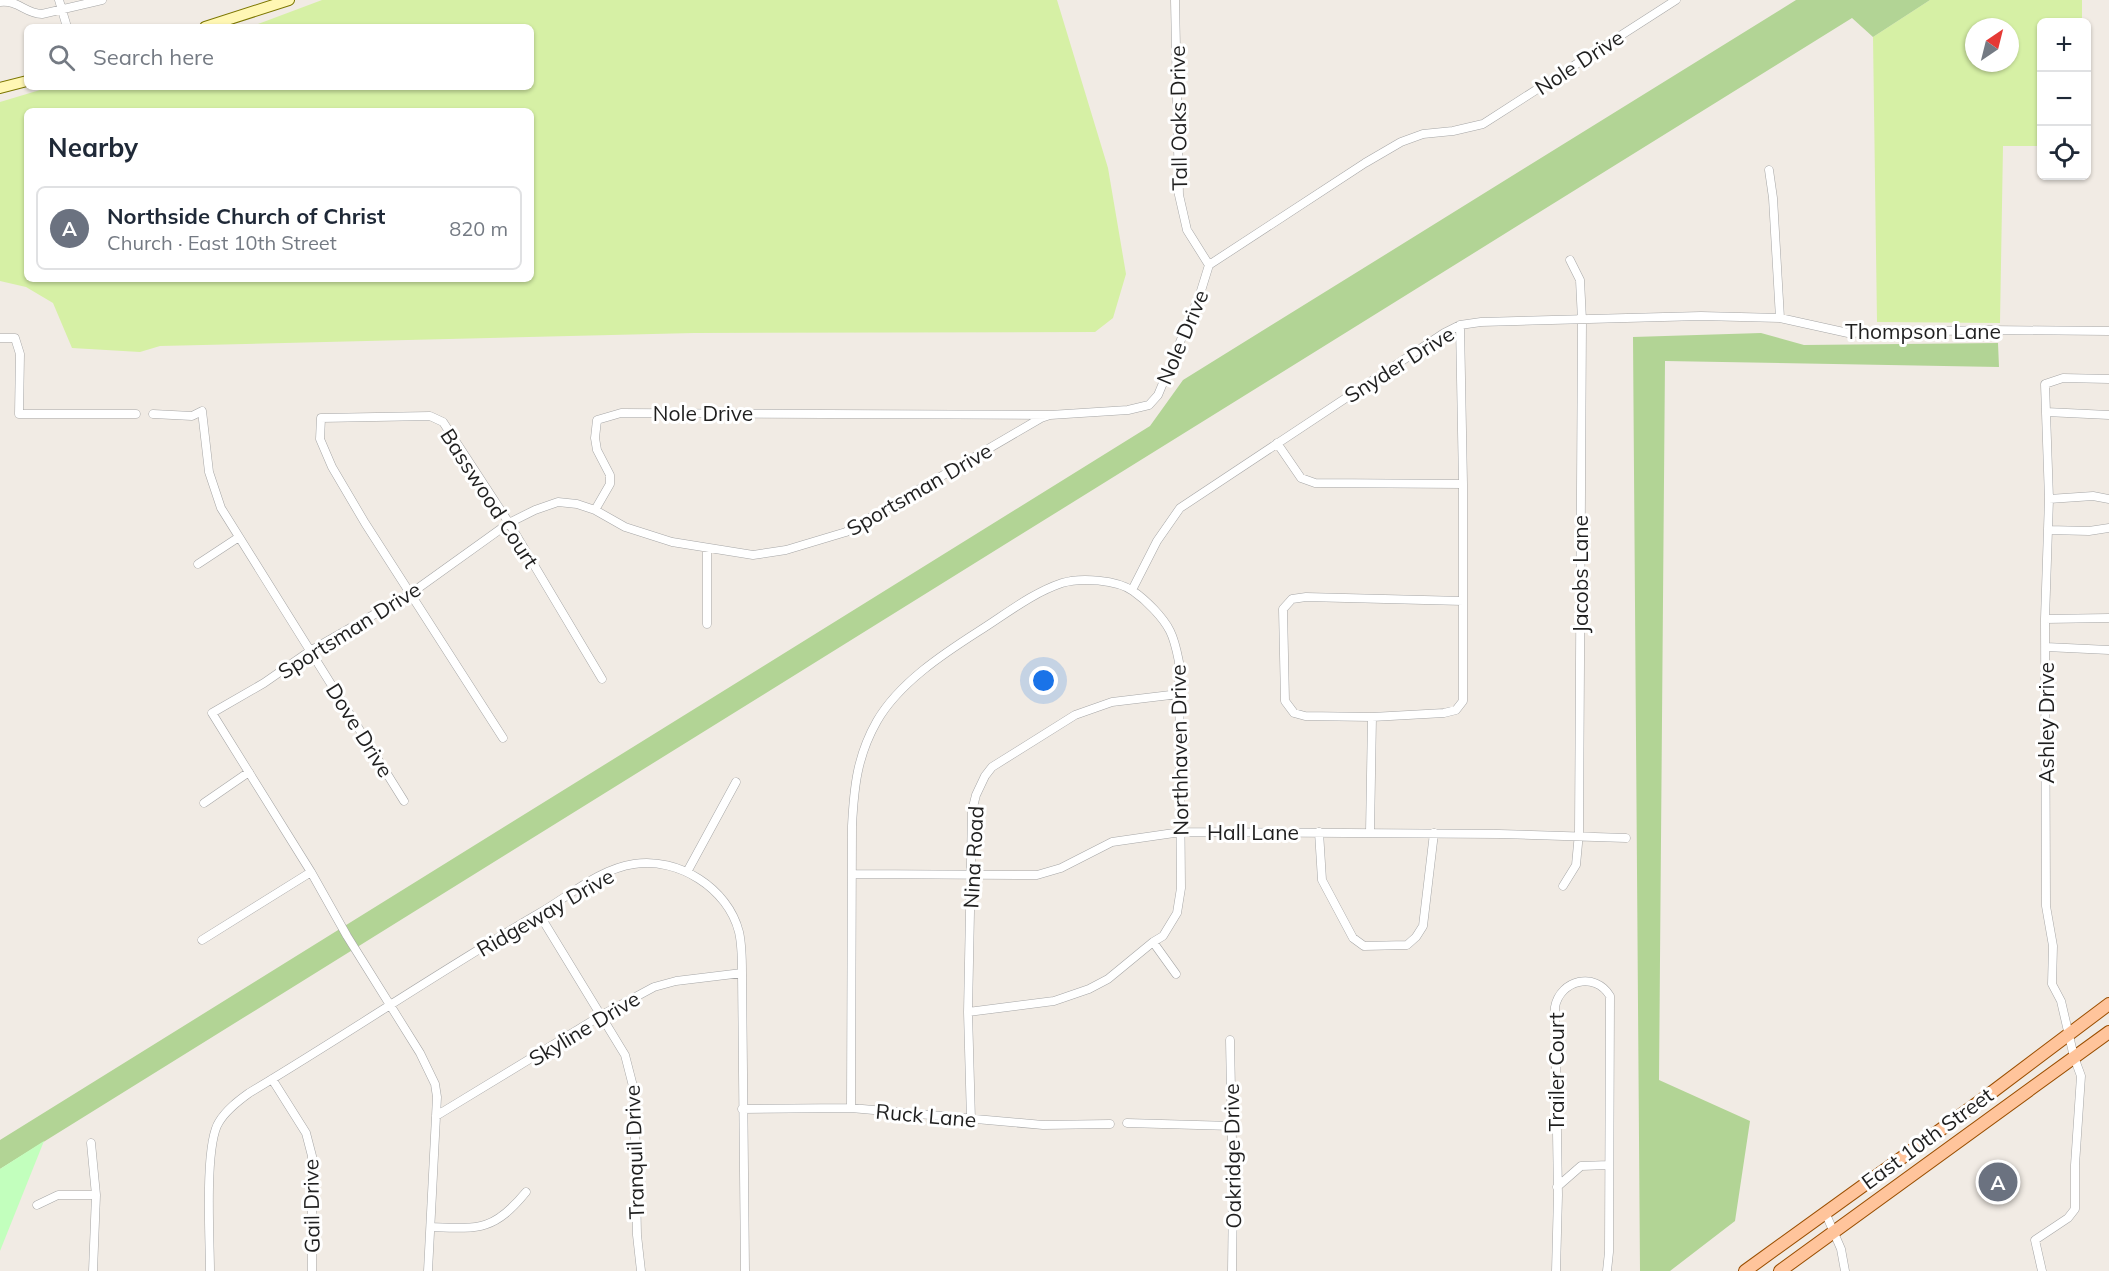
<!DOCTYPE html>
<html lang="en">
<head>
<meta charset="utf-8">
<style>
  :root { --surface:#fff; --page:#f6f6f7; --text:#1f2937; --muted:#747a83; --line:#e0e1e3; --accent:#b45309 }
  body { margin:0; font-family:Mulish,sans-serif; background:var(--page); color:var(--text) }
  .controls { position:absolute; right:18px; top:18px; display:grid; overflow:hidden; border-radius:9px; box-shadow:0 2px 4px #0004 }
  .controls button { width:54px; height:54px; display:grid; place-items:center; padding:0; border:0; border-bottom:2px solid var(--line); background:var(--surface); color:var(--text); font:30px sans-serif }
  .compass { position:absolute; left:1965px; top:18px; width:54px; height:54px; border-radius:50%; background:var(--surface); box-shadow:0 2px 4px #0004; rotate:35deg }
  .you { position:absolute; left:1044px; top:681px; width:21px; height:21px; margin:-15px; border:4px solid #fff; border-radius:50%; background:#1a73e8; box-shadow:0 0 0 9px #1a73e833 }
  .badge { display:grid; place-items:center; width:39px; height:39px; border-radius:50%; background:var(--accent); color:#fff; font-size:20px; font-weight:700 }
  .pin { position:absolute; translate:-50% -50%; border:3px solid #fff; box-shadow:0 2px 6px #0006 }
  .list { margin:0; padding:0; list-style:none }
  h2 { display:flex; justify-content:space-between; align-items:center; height:78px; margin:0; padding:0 24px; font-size:26px }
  h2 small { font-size:20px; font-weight:400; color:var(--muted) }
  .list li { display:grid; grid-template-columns:39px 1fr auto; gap:18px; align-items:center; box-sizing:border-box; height:84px; margin:0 12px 12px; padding:0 12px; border:2px solid var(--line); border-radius:9px }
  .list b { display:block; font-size:22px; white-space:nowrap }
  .list p { margin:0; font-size:20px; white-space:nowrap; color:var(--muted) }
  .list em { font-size:20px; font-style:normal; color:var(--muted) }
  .icon { flex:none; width:33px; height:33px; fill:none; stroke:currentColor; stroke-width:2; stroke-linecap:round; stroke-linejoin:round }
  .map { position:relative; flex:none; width:2109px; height:1271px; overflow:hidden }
  .search { position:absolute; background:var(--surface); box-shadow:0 2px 4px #0004; left:24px; top:24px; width:510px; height:66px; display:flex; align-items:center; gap:15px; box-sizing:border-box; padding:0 21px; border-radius:9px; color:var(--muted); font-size:22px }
  .panel { position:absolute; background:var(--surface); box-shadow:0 2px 4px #0004; left:24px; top:108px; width:510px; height:174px; border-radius:9px }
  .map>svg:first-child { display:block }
  .grass { fill:#d6f0a5; fill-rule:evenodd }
  .forest { fill:#b2d495 }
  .park { fill:#c2ffbd }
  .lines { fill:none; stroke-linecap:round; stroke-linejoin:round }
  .street-casing { stroke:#a6a6a6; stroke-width:9 }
  .secondary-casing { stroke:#7c7600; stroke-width:12 }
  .primary-casing { stroke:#9a4e00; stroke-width:14 }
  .street { stroke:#fff; stroke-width:8 }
  .secondary { stroke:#fff7b4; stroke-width:10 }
  .primary { stroke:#ffc49b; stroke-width:12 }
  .labels { text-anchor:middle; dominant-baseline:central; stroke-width:6; stroke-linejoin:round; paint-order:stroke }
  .street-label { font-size:21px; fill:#1f1f1f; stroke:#fff }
</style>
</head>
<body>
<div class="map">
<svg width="2109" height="1271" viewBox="0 0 2109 1271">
  <rect width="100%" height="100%" fill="#f1ebe4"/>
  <!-- grass -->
  <path class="grass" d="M322,0H1057L1108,168L1126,274L1113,318L1095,332L694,333L160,346L140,352L72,348L53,303L26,287L0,281V102L50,87H531V27H250ZM27,111H531V279H27Z
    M1930,0H2082V22H2042L2041,146H2003L2000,323L1877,322L1873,37ZM1974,27H2010V63H1974Z"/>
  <!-- forest -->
  <path class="forest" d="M1796,0H1930L1873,37L1852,18L0,1169V1140L1150,426L1183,380Z
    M1761,333L1804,345L1998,343L1999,367L1665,361L1659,1080L1750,1121L1735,1221L1670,1271H1640L1633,337Z"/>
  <!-- park -->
  <path class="park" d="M44,1141L0,1251V1169Z"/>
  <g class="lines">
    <!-- street casing -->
    <g class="street-casing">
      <path id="street" d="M59,0L67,27
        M1175,0L1179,195L1187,230L1209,265
        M0,2C19,0 24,13 42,14L102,0
        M1769,170L1773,198L1780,318L1848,333L1987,330L2109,331
        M0,338H15L20,354L19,414H136
        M2046,412L2109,415
        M153,414L192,416L202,411L209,472L221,508L404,801
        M1277,443L1301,478L1315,483L1463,484
        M2049,499L2093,496L2109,499
        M595,510L610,484V475L597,450L595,438L597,420L621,413L1050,415L1128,410L1149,405L1158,395L1200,294L1209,265L1365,163L1401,142L1423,134L1453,131L1483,124L1676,0
        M2048,530L2089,531L2109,528
        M707,549V624
        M198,564L239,537
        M1132,590L1157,541L1180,508L1444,333L1460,325L1481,322L1701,316L1780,318
        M2045,619L2109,618
        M2046,647L2109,650
        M1372,717L1305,716L1294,713L1285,701L1283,609L1292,599L1306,597L1463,601
        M503,738L365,523L332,467L320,439L321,418L430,416L443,422L509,523L602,679
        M204,803L249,772
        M1319,832L1322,880L1353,938L1364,946L1407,945L1416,937L1423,926L1434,833
        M1370,833L1372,717L1444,713L1456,710L1463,701V484L1460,325
        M687,872L736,782
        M853,874L1037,875L1061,868L1112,842L1181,832L1499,834L1626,838
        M1563,886L1576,865L1579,833L1582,320L1580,280L1570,260
        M539,914L625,1055L634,1090L637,1235L641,1271
        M202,940L311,872
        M1153,942L1176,974
        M1230,1040L1233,1193L1232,1271
        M272,1079L306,1133L312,1156V1271
        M851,1108L852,826C854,787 857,756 877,721C899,683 943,654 979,631C1006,614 1032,593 1062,583C1081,577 1117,580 1133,591C1146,600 1163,617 1170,631C1175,641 1177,652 1179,662L1181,888L1177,913L1163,936L1153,942L1108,979L1089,989L1054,1001L968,1012
        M742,1109L851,1108L1043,1125L1110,1124
        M436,1116L602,1015L654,987L676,981L742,973
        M971,1120L968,1012L972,811L976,795L985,776L992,767L1075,715L1112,702L1179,694
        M1127,1123L1232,1126
        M91,1143L96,1195L93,1271
        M1557,1187L1581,1166L1609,1165
        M37,1205L58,1195H96
        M1825,1212L1841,1249L1845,1271
        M431,1227C479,1229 494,1231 526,1192
        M210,1271C210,1240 204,1145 219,1122C226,1110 238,1101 249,1093C346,1035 440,971 538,914C568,897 599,869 634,864C678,857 728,888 739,932C742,945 742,959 742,973L745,1271
        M428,1271L437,1097L435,1084L420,1053L347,936L311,872L212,713L264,683L310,651L410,594L509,523L535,510L558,502L577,504L595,510L625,527L672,542L753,555L786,550L846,532L1041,418L1050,415
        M1556,1271L1558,1195L1555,1007C1560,980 1595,971 1610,996L1609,1252L1607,1271
        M2042,1271L2035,1240L2068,1218L2075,1209V1165L2081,1076L2074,1057L2061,1001L2052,984L2053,946L2046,906L2045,619L2049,499L2045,384L2063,378L2109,379"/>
    </g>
    <!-- secondary casing -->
    <g class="secondary-casing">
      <path id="secondary" d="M205,27L289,0
        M0,88L27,81"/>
    </g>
    <!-- primary casing -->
    <g class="primary-casing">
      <path id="primary" d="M1745,1271L1979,1102L2109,1004
        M1780,1271L2109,1032"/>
    </g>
    <!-- street -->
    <use href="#street" class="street"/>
    <!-- secondary -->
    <use href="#secondary" class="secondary"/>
    <!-- primary -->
    <use href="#primary" class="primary"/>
  </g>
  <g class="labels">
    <!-- street labels -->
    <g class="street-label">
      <text transform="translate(1579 62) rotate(-33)">Nole Drive</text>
      <text transform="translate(1178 118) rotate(-91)">Tall Oaks Drive</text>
      <text x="1923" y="331">Thompson Lane</text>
      <text transform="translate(1182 337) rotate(-67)">Nole Drive</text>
      <text transform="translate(1399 364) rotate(-32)">Snyder Drive</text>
      <text x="703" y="413">Nole Drive</text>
      <text transform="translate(919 489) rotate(-30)">Sportsman Drive</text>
      <text transform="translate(490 498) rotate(57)">Basswood Court</text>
      <text transform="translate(1580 574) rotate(-90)">Jacobs Lane</text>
      <text transform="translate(349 630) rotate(-32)">Sportsman Drive</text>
      <text transform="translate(2046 723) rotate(-90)">Ashley Drive</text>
      <text transform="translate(360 730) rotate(58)">Dove Drive</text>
      <text transform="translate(1179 750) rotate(-91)">Northhaven Drive</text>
      <text x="1253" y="832">Hall Lane</text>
      <text transform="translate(973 857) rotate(-87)">Nina Road</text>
      <text transform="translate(545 912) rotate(-30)">Ridgeway Drive</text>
      <text transform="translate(584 1028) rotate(-31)">Skyline Drive</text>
      <text transform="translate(1556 1072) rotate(-90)">Trailer Court</text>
      <text transform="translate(926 1115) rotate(5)">Ruck Lane</text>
      <text transform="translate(1927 1138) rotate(-36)">East 10th Street</text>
      <text transform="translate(634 1152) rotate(-92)">Tranquil Drive</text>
      <text transform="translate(1232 1156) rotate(-91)">Oakridge Drive</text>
      <text transform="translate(311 1206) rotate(-91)">Gail Drive</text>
    </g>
  </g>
</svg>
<div class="controls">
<button>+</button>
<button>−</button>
<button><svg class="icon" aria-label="locate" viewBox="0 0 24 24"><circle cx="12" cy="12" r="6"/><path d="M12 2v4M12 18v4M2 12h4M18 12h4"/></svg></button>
</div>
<svg class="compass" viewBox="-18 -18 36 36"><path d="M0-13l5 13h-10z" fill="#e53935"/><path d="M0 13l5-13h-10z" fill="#747a83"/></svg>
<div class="you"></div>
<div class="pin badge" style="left:1998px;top:1182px;background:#6b7280">A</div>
<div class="search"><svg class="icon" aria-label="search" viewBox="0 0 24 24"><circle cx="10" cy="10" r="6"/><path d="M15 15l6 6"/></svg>Search here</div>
<section class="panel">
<h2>Nearby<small></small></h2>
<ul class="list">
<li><span class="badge" style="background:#6b7280">A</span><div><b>Northside Church of Christ</b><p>Church · East 10th Street</p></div><em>820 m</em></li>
</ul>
</section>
</div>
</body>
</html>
